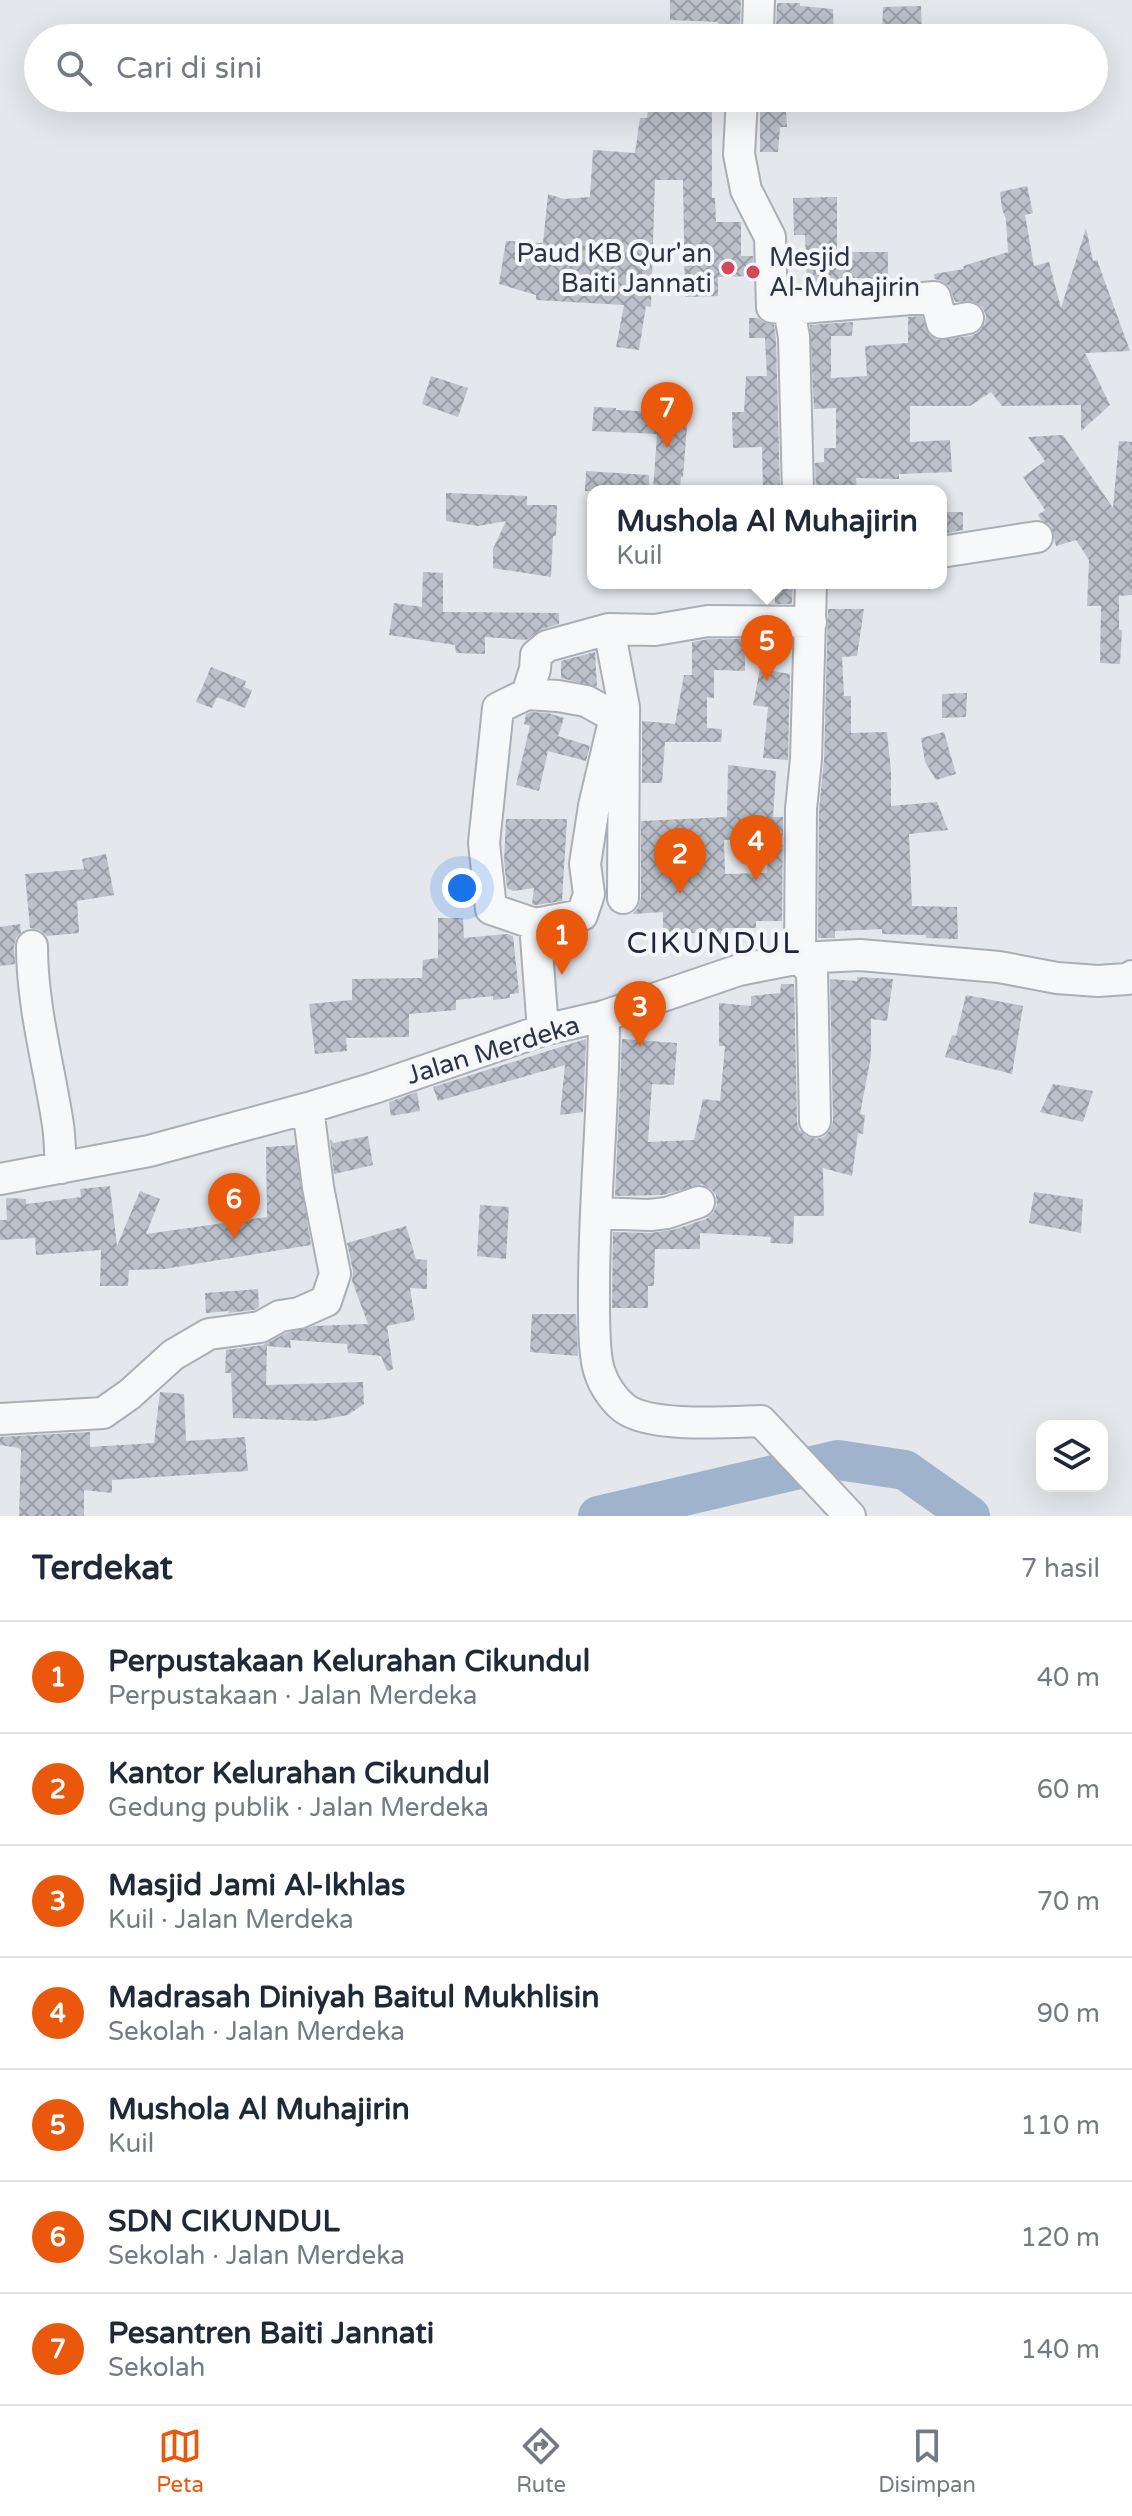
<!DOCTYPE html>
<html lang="id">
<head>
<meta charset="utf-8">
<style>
  :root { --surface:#fff; --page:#f6f6f7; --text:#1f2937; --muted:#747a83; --line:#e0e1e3; --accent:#ea580c }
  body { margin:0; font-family:"Varela Round",sans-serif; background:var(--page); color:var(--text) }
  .controls { position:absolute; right:24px; bottom:24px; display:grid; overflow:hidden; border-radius:16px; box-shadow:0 8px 32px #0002 }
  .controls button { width:72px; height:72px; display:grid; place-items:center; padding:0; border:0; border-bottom:2px solid var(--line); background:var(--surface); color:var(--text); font:40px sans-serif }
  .you { position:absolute; left:462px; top:888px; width:28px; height:28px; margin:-20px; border:6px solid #fff; border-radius:50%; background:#1a73e8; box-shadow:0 0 0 12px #1a73e833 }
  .badge { display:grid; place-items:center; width:52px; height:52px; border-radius:50%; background:var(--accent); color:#fff; font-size:26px; font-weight:700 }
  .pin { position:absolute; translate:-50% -66px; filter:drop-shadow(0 2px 4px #0008) }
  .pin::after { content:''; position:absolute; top:42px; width:28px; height:24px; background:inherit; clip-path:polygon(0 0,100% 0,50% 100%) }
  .popup { position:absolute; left:587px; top:485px; width:360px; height:104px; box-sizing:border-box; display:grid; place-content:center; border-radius:16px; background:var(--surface); filter:drop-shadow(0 2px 6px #0005); font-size:26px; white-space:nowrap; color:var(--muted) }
  .popup b { font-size:30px; color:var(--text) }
  .popup::after { content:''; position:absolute; left:50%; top:100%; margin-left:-16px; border:16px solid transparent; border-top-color:var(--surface) }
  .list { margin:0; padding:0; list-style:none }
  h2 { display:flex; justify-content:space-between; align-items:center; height:104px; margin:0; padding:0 32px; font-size:34px }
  h2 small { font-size:26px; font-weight:400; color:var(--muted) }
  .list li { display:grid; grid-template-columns:52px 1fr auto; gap:24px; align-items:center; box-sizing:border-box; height:112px; padding:0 32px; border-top:2px solid var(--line) }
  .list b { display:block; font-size:30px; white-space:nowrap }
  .list p { margin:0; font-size:26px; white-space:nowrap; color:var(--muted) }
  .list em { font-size:26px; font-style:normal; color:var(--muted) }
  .icon { flex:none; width:44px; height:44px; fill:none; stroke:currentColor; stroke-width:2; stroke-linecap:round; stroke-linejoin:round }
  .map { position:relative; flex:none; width:1132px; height:1516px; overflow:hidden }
  .search { position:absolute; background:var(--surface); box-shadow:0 8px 32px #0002; left:24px; right:24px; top:24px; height:88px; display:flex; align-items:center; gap:20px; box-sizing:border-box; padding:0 28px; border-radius:44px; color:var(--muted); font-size:30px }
  .sheet { height:888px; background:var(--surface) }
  nav { display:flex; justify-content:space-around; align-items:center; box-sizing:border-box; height:112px; border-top:2px solid var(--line); background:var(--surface); font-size:22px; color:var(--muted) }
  nav a { display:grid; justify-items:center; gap:4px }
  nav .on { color:var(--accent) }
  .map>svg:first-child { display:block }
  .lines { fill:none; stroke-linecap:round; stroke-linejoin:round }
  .river { stroke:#9fb4cc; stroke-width:40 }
  .building { fill:url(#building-cross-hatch); fill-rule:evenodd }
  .minor-casing { stroke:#a9aeb7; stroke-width:34 }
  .minor { stroke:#f7f8fa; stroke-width:30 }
  .poi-dot { fill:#d1495b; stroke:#f4f6f9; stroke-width:3 }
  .labels { text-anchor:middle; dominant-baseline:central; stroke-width:8; stroke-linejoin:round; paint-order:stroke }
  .poi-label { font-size:26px; fill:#2b3445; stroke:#f4f6f9; text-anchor:end }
  .street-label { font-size:26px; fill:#2b3445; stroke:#f4f6f9 }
  .quarter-label { font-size:30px; letter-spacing:2px; fill:#1d2536; stroke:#f4f6f9 }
</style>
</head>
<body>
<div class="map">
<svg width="1132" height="1516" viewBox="0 0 1132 1516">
  <defs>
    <pattern id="building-cross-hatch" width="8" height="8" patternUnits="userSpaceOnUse" patternTransform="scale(2)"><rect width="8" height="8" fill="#bbc0ca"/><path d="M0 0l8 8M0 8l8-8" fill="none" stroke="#989da6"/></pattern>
  </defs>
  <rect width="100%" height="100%" fill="#e4e7ec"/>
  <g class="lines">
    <!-- river -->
    <path class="river" d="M598,1516L838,1460L905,1470L970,1516"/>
  </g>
  <!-- building -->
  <path class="building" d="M670,0H741L740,23L734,38H718V22L670,20Z
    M777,3H800V6L833,9L834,38H773L776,29Z
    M921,6L922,38H882L883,7Z
    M649,98H712V198H715L716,222H741V256H753V276L718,277V296L685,297L683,180H655L651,307L646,306L639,350L616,347L624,305L536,300V295L499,284L506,241L543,243L548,194L564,199L590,197L593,150L635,153L640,118H647Z
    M760,98H785L787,127H780L778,152H760Z
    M1027,186L1033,213L1025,215L1034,266L1049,262L1061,308L1086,228L1093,261L1097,260L1130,351L1085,353L1110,405L1081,431V405L1002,406L991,392L970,406H910V442L950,440L952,472L899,474V479L856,478L857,491H816L815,463L824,462V448H836V408L814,409L810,325L853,322L852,336H831V378L867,376L865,346L908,343V317L922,316L929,335L937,340L971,336L979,332L985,323L986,315L982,307L973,301L955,302L949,286L942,281L935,279L934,274L964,269L963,266L1008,252L1006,219L1002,209L1000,192Z
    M837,197V252H888V280L855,278V286L807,289L805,235H794L793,198Z
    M749,318H758L763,322L774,325L776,339L780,491H763L762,447L733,448L732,412H744L746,376H767L765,338H749Z
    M431,376L468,388L458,417L422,404Z
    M594,407L616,408V410L688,413L683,477H681L680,491H653L657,434L592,431Z
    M1063,435L1113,508L1119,441L1132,442V595L1119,596V630H1122L1120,664L1100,663L1101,606H1087L1089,560L1076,540L1056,546L1051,526L1041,520L1038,515L1045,510L1023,477L1045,461L1028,437Z
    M586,471L649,475V491H585Z
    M446,493L527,496V505H557L556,536H553L551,577L493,568V549L506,521L478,526L446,521Z
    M941,512H963V530L941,534Z
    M423,572L443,573V612L559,613V624L542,629L526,640L485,637V654L456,653L455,645L389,635L394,603L422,607Z
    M775,583H793L792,604H775Z
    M828,609H864L857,656L842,657L844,696H851V733L887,732L891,771V806L937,802L948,830L909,834L912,906L957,907L958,939L926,938V935L882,934V929L835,931V938H818L819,810L824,760Z
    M709,639H745V671L714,670V698L707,697V728L722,729L721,742H665L662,783H642V721L675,724L684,675H692V642Z
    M595,652L597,687L561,678V661Z
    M211,667L246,681L244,687L252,690L245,708L217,697L212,708L196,702Z
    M760,669L790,674L788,760L763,758L768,707L753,705Z
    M967,693L966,717L942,718V694Z
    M531,712L548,713L564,718L558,736L590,746L586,761L548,751L539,791L516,785L530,726L524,724L526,714Z
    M944,732L956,774L936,780L925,762L921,738Z
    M728,765L776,771L773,817H783L782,921H756V928H726V934L663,932V912L632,914L638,908L641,898V821L727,817ZM769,838L767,873L725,874L724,840Z
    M506,819H567L562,901L536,905L532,904L534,888L513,891L507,888L504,861Z
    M106,854L114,895L77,901L79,933L47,936L40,930L30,928L25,874L84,869L82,859Z
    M438,918H463L464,938L507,934L513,936L519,993L510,994V998L493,1000V996L456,1000V1010L409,1014V1037L346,1038L347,1051L315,1054L309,1004L352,1000V979L422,978L423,960L438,958Z
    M20,924L21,933L16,938L14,946L15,964L0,966V927Z
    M857,977L893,979L887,1021L871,1019V1056L860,1114L865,1115L863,1134L858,1133L852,1176L823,1168L824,1216H794L793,1244L770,1243L771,1237L700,1233V1249H655L654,1286H648V1308H612L613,1232L650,1233L673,1230L706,1219L713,1213L717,1205L716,1195L711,1189L702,1184L663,1195L615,1196L622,1039L677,1043L674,1085L652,1084L648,1142L694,1140L703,1099L720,1101L725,1046H719V1003L751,1006V996L780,993L781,984H794L797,1121L799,1130L806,1136L816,1139L824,1137L830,1130L833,1121L830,979L857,981Z
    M966,995L1023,1006L1012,1074L945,1057L952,1035L956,1036Z
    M586,1039L583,1112L560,1115L565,1065L438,1101L433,1087Z
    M1053,1084L1093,1091L1083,1122L1040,1112Z
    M417,1092L420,1111L391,1116L389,1102Z
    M368,1136L373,1165L334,1174L330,1139L333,1143Z
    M295,1145L311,1245L164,1269L129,1270L128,1286H100L101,1250L36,1255L35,1238L0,1240V1220H7L6,1198L26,1199V1204L81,1197L80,1189L110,1186L117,1246L140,1191L160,1199L146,1234L267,1217L266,1147Z
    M1034,1192L1083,1199L1081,1233L1029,1223Z
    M480,1205L509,1207L506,1259L477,1256Z
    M406,1226L416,1259L427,1260V1289L410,1288L415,1320L387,1326L393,1369L387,1371L381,1356L348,1353L347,1344L290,1340L291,1348L267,1346L266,1385L363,1382L364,1404L348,1415L315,1421L233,1418L231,1373H225L226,1350L263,1345L286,1333L314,1326L368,1324L352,1281L353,1271L347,1243Z
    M258,1289L259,1307L254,1310L228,1313L229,1311L206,1313L205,1293Z
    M532,1314H576L578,1356L530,1352Z
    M160,1392L184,1394L186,1441L245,1437L248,1471L112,1480V1493L84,1490V1516H19L21,1450L19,1448L0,1445V1437L90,1432V1447L154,1443Z"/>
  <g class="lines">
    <!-- minor casing -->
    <g class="minor-casing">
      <path id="minor" d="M752,38L758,28L759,0
        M742,98L739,154L746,190L770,237L772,307L789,309L794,337L798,491
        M789,309L935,297L942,323L968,318
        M941,552L1037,537
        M811,583L806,759L801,809L800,958L812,972L815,1121
        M609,629L624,707L623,898
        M527,694L558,696L586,701L615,717L594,806L585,864L589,894L582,915L535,924L491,909L484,843L498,708Z
        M527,694L535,669L536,655L547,646L609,629L655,630L708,621L811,622
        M535,924L543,1030
        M32,946C32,1007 49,1065 58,1125C60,1139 60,1154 61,1168
        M604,1016C604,1107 594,1198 594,1289C594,1309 593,1356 600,1373C604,1386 614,1400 624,1408C650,1428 728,1422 761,1421L850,1516
        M0,1179L149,1151L308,1108L374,1088L543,1030L604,1016L739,970L800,958L860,955L999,967L1057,978L1098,981L1127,979L1132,976
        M596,1213L650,1215L667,1213L699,1202
        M0,1419L103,1413L130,1394L173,1355L209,1334L260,1327L280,1316L299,1313L326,1301L335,1274L318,1187L308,1108"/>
    </g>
    <!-- minor -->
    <use href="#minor" class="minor"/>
  </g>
  <!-- markers -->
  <g class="poi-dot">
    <circle cx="728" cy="268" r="8"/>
    <circle cx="753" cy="272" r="8"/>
  </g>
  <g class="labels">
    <!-- poi labels -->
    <g class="poi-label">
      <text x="712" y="253">Paud KB Qur'an<tspan x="712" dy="30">Baiti Jannati</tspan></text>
      <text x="769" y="257" text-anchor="start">Mesjid<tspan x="769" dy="30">Al-Muhajirin</tspan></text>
    </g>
    <!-- street labels -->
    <g class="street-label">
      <text transform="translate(493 1050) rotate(-17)">Jalan Merdeka</text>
    </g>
    <!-- quarter labels -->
    <g class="quarter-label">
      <text x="714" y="943">CIKUNDUL</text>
    </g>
  </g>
</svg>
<div class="controls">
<button><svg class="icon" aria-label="layers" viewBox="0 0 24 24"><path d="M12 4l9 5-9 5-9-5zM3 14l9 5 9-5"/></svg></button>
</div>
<div class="you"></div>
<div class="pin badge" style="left:562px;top:975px">1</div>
<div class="pin badge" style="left:680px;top:894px">2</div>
<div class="pin badge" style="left:640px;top:1047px">3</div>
<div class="pin badge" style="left:756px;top:881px">4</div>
<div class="pin badge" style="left:767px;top:681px">5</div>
<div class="popup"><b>Mushola Al Muhajirin</b>Kuil</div>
<div class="pin badge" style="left:234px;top:1239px">6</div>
<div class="pin badge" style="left:667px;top:448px">7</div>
<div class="search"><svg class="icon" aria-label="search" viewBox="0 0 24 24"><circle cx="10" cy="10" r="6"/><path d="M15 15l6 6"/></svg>Cari di sini</div>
</div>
<section class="sheet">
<h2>Terdekat<small>7 hasil</small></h2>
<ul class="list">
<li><span class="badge">1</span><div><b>Perpustakaan Kelurahan Cikundul</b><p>Perpustakaan · Jalan Merdeka</p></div><em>40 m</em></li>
<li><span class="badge">2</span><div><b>Kantor Kelurahan Cikundul</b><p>Gedung publik · Jalan Merdeka</p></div><em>60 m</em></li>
<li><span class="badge">3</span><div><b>Masjid Jami Al-Ikhlas</b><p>Kuil · Jalan Merdeka</p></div><em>70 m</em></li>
<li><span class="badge">4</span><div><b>Madrasah Diniyah Baitul Mukhlisin</b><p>Sekolah · Jalan Merdeka</p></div><em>90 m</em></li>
<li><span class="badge">5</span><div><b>Mushola Al Muhajirin</b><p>Kuil</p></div><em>110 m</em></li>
<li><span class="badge">6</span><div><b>SDN CIKUNDUL</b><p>Sekolah · Jalan Merdeka</p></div><em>120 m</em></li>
<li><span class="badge">7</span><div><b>Pesantren Baiti Jannati</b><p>Sekolah</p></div><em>140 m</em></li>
</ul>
</section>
<nav>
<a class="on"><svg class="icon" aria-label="map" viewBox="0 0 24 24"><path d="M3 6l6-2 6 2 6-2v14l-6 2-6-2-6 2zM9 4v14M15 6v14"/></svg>Peta</a>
<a><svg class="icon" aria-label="directions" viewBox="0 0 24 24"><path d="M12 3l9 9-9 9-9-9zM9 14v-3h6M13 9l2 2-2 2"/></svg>Rute</a>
<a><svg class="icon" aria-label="saved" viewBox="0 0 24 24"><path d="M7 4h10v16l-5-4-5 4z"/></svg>Disimpan</a>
</nav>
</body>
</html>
